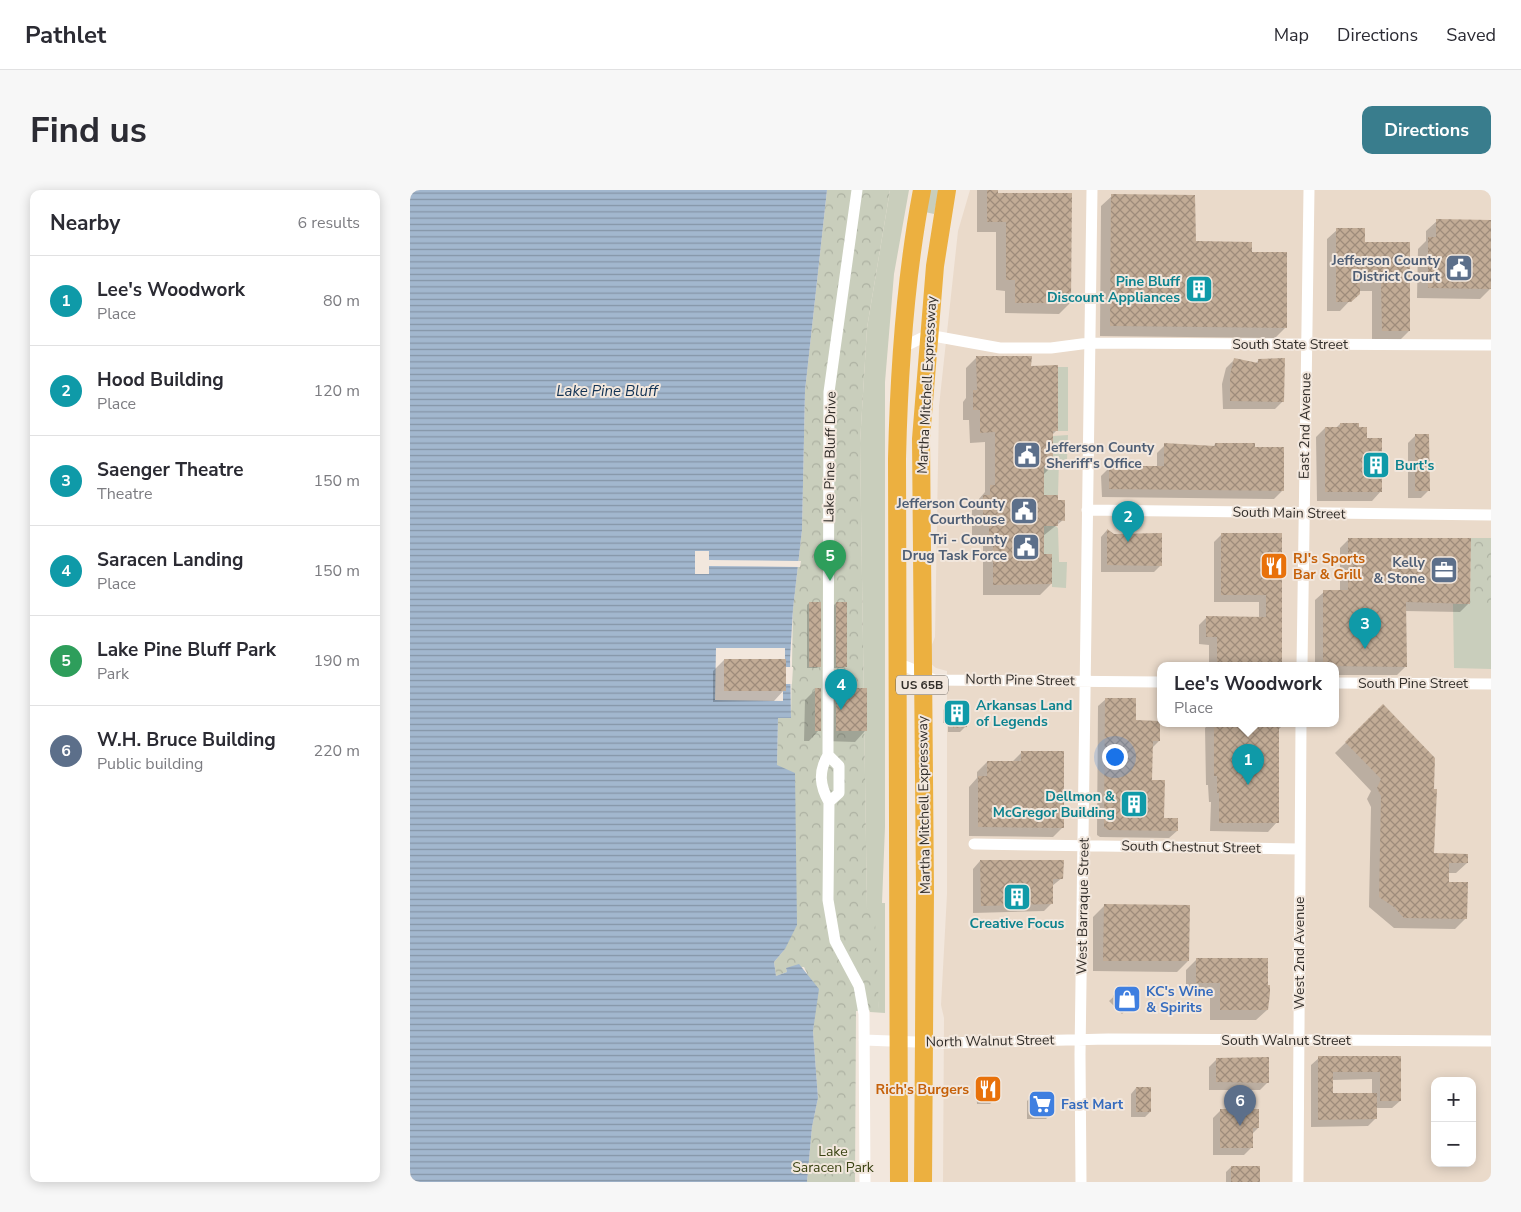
<!DOCTYPE html>
<html lang="en">
<head>
<meta charset="utf-8">
<style>
  :root { --surface:#fff; --page:#f7f7f7; --text:#2b2b33; --muted:#7c7c81; --line:#e1e1e2; --accent:#397d8d }
  body { margin:0; font-family:"Nunito Sans",sans-serif; background:var(--page); color:var(--text) }
  .controls { position:absolute; right:15px; bottom:15px; display:grid; overflow:hidden; border-radius:10px; box-shadow:0 2px 12px #0003 }
  .controls button { width:45px; height:45px; display:grid; place-items:center; padding:0; border:0; border-bottom:1px solid var(--line); background:var(--surface); color:var(--text); font:25px sans-serif }
  .you { position:absolute; left:704px; top:566px; width:18px; height:18px; margin:-12px; border:4px solid #fff; border-radius:50%; background:#1a73e8; box-shadow:0 0 0 8px #1a73e833 }
  .badge { display:grid; place-items:center; width:32px; height:32px; border-radius:50%; background:var(--accent); color:#fff; font-size:16px; font-weight:700 }
  .pin { position:absolute; translate:-50% -41px; filter:drop-shadow(0 1px 2px #0008) }
  .pin::after { content:''; position:absolute; top:26px; width:18px; height:15px; background:inherit; clip-path:polygon(0 0,100% 0,50% 100%) }
  .popup { position:absolute; left:747px; top:472px; width:182px; height:65px; box-sizing:border-box; display:grid; place-content:center; border-radius:10px; background:var(--surface); filter:drop-shadow(0 1px 4px #0005); font-size:16px; white-space:nowrap; color:var(--muted) }
  .popup b { font-size:19px; color:var(--text) }
  .popup::after { content:''; position:absolute; left:50%; top:100%; margin-left:-10px; border:10px solid transparent; border-top-color:var(--surface) }
  .list { margin:0; padding:0; list-style:none }
  h2 { display:flex; justify-content:space-between; align-items:center; height:65px; margin:0; padding:0 20px; font-size:21px }
  h2 small { font-size:16px; font-weight:400; color:var(--muted) }
  .list li { display:grid; grid-template-columns:32px 1fr auto; gap:15px; align-items:center; box-sizing:border-box; height:90px; padding:0 20px; border-top:1px solid var(--line) }
  .list b { display:block; font-size:19px; white-space:nowrap }
  .list p { margin:0; font-size:16px; white-space:nowrap; color:var(--muted) }
  .list em { font-size:16px; font-style:normal; color:var(--muted) }
  .map { position:relative; flex:none; width:1081px; height:992px; overflow:hidden; border-radius:10px }
  header { display:flex; align-items:center; gap:30px; box-sizing:border-box; height:70px; padding:0 25px; background:var(--surface); border-bottom:1px solid var(--line) }
  header strong { font-size:24px }
  nav { display:flex; gap:28px; margin-inline-start:auto; font-size:18px }
  .intro { display:flex; align-items:center; justify-content:space-between; box-sizing:border-box; height:120px; padding:0 30px }
  h1 { margin:0; font-size:35px }
  .button { padding:12px 22px; border-radius:10px; background:var(--accent); color:#fff; font-size:18px; font-weight:700 }
  main { display:flex; gap:30px; padding:0 30px }
  aside { flex:1; background:var(--surface); border-radius:10px; box-shadow:0 2px 12px #0003 }
  .map>svg:first-child { display:block }
  .built { fill:#eadaca; fill-rule:evenodd }
  .green { fill:#c9cebc }
  .park { fill:url(#park-crowns) }
  .water { fill:url(#water-rules) }
  .pier { fill:#f2e7dd }
  .shadow { fill:#0003; fill-rule:evenodd }
  .building { fill:url(#building-cross-hatch) }
  .lines { fill:none; stroke-linecap:round; stroke-linejoin:round }
  .minor { stroke:#fff; stroke-width:11 }
  .highway { stroke:#ecb040; stroke-width:18 }
  .labels { text-anchor:middle; dominant-baseline:central; stroke-width:4; stroke-linejoin:round; paint-order:stroke }
  .shield { fill:#f2e7dd; stroke:#6c6660; stroke-width:1 }
  .shield-label { font-size:12px; font-weight:bold; fill:#322e2a }
  .service-label { font-size:14px; font-weight:bold; fill:#4e5e75; stroke:#f2e7dd; text-anchor:end }
  .culture-label { font-size:14px; font-weight:bold; fill:#0d838f; stroke:#f2e7dd; text-anchor:end }
  .street-label { font-size:14px; fill:#322e2a; stroke:#f2e7dd }
  .food-label { font-size:14px; font-weight:bold; fill:#c56008; stroke:#f2e7dd; text-anchor:start }
  .shop-label { font-size:14px; font-weight:bold; fill:#366cbe; stroke:#f2e7dd; text-anchor:start }
  .park-label { font-size:14px; fill:#3a4313; stroke:#f2e7dd }
  .water-label { font-size:15px; font-style:italic; fill:#133354; stroke:#f2e7dd }
</style>
</head>
<body>
<header>
<strong>Pathlet</strong>
<nav><a>Map</a><a>Directions</a><a>Saved</a></nav>
</header>
<div class="intro"><h1>Find us</h1><a class="button">Directions</a></div>
<main>
<aside>
<h2>Nearby<small>6 results</small></h2>
<ul class="list">
<li><span class="badge" style="background:#0f9aa8">1</span><div><b>Lee's Woodwork</b><p>Place</p></div><em>80 m</em></li>
<li><span class="badge" style="background:#0f9aa8">2</span><div><b>Hood Building</b><p>Place</p></div><em>120 m</em></li>
<li><span class="badge" style="background:#0f9aa8">3</span><div><b>Saenger Theatre</b><p>Theatre</p></div><em>150 m</em></li>
<li><span class="badge" style="background:#0f9aa8">4</span><div><b>Saracen Landing</b><p>Place</p></div><em>150 m</em></li>
<li><span class="badge" style="background:#2e9e5b">5</span><div><b>Lake Pine Bluff Park</b><p>Park</p></div><em>190 m</em></li>
<li><span class="badge" style="background:#5c6f8a">6</span><div><b>W.H. Bruce Building</b><p>Public building</p></div><em>220 m</em></li>
</ul>
</aside>
<div class="map">
<svg width="1081" height="992" viewBox="0 0 1081 992">
  <defs>
    <pattern id="park-crowns" width="20" height="18" patternUnits="userSpaceOnUse" patternTransform="scale(1.25)"><rect width="20" height="18" fill="#c9cebc"/><path d="M2 6a3 3 0 1 1 6 0M12 15a3 3 0 1 1 6 0" fill="none" stroke="#adb1a2"/></pattern>
    <pattern id="water-rules" width="6" height="5" patternUnits="userSpaceOnUse" patternTransform="scale(1.25)"><rect width="6" height="5" fill="#a2b7ce"/><path d="M0 2.5h6" fill="none" stroke="#8595a7"/></pattern>
    <pattern id="building-cross-hatch" width="8" height="8" patternUnits="userSpaceOnUse" patternTransform="scale(1.25)"><rect width="8" height="8" fill="#c2ac96"/><path d="M0 0l8 8M0 8l8-8" fill="none" stroke="#9e8c7b"/></pattern>
  </defs>
  <rect width="100%" height="100%" fill="#f2e7dd"/>
  <!-- built -->
  <path class="built" d="M560,0H1081V992H533L534,828L531,815L537,704V481L526,478L520,473L521,457L525,447L529,216L548,41ZM750,476H926V534H750ZM1025,891H1062V973H1025Z"/>
  <!-- green -->
  <path class="green" d="M480,0H499L484,84L475,192V637L472,713H475V823L460,822L459,819H469L457,718L450,253L457,138Z
    M518,0H529L524,24L515,22Z
    M648,177H658V241H648Z
    M658,245L657,271L649,270L648,305H634V276H643V246Z
    M634,336H646L648,338L649,372H657L656,398L642,397V364H634Z
    M1043,414H1081V479L1044,478Z"/>
  <!-- park -->
  <path class="park" d="M417,0H480L457,138L450,253L457,718L465,730L469,819L446,821L445,992H397L402,937L408,908L403,841L405,822L397,783L394,777L376,778L377,782L366,786L364,772L375,759L367,575L368,527L381,528L383,419L392,340L395,201Z
    M1061,348H1081V414H1060Z"/>
  <!-- water -->
  <path class="water" d="M0,0H417L395,201L392,340L383,419L380,469L381,528H368L367,575L385,583L387,735L375,759L364,772L366,786L377,782L376,778L389,774L409,799L403,841L408,908L402,937L397,992H0Z"/>
  <!-- pier -->
  <path class="pier" d="M285,361H299V370L391,371L390,377L299,376V384H285Z
    M306,458H375V477H383L382,494H373V511L305,510Z"/>
  <!-- shadow -->
  <path class="shadow" d="M567,0H587V5L660,113L649,124L595,123V101L586,100V42H567Z
    M702,6L785,52L841,63L875,138L865,148L690,146L691,16Z
    M1027,31H1081V98L1070,109L1007,108L1008,59L1016,51V41Z
    M927,40L954,53L999,141L989,151L962,150V101H949L930,121H917V49Z
    M567,167L620,177L647,240L642,245V276L633,285V306L653,330L633,346V365L641,394L630,405H573V356H569V345H562V317L575,302V252L560,253L559,230H553V212L556,208V178Z
    M824,170L845,174L849,170L873,211L865,219H813L812,194L816,178Z
    M930,234L955,249L971,301L962,311H907L906,247L915,238H926Z
    M1006,245L1019,300L1011,308H998V253Z
    M805,254L844,258L872,301L864,309L692,307L691,286L699,278H747V263L755,255L803,257Z
    M697,340L703,345L751,375L744,382H691V347Z
    M812,344H871V476H799V455L789,454V435L797,427L849,428V412H804V352Z
    M939,349L1059,413L1050,422L995,421L996,476L987,485H926V476H905V410L914,402H930V358Z
    M399,413L409,476L407,478H397V415Z
    M426,413L435,476L433,478H424V415Z
    M314,470L374,500L364,511L303,512V481Z
    M405,500L409,540L399,551H394L395,510Z
    M426,500L455,541L445,552L415,551V510Z
    M696,509L749,551L742,558L741,591L753,629L767,641L759,648L690,647L687,645L688,516Z
    M538,515L555,537L550,542H538V533H533V520Z
    M973,516L1023,664L1057,673L1046,683H1038V693L1056,728L1045,739L984,738L959,717L961,617L957,609L961,601L925,563Z
    M799,534H874L868,540L867,632L858,642L800,641L801,612H799L798,595H796L795,538Z
    M612,562L653,637L643,647L559,646V597L567,588V582L577,572H602Z
    M570,671L652,688L642,696V713L634,721L563,723V679Z
    M694,716L778,771L767,782L683,781V727Z
    M787,769L857,820L846,830H800V803H776V780Z
    M713,798L728,808L712,824L699,811Z
    M990,867V911L982,918H966V928L958,936L901,937V875L909,868ZM962,889V904H922V890Z
    M807,869L858,892L850,900H799V877Z
    M572,890L585,909L580,914H567L566,895Z
    M726,898L740,922L735,927H721V904Z
    M622,906L641,924L636,929H617V911Z
    M811,920L848,938L842,944V957L834,965H803V928Z
    M821,977L849,992H816V982Z"/>
  <!-- building -->
  <path class="building" d="M577,0H588V3H662L661,113H605V90H596V32H577Z
    M701,4L785,5L786,51L842,52V62H877V138L700,136Z
    M1026,29L1081,30V99L1018,98V47H1026Z
    M926,38H955V52H1000V141H972L971,92H950V104L941,112H926Z
    M566,166H622L621,176L648,175V241H643V276H634V305H648V310H655V331L648,330V336H634V364H642V394L583,395V345H579V335H573V305H580V295H585V242L570,243V220H563V200H567Z
    M824,168L848,173V169L875,168L874,212L820,211V185Z
    M930,233H949V237H957V248H972V302H915V237H930Z
    M1005,244H1019L1020,301H1005Z
    M754,253L805,256V253H845V257H874V301L699,299V276H754Z
    M697,339L704,344L752,343V376L697,375Z
    M811,343H872V476H807V447H796V426L856,427V405H811Z
    M938,348H1061L1060,414L996,412L997,477L913,476V400H938Z
    M399,412H411V477H399Z
    M426,412H437V477H426Z
    M314,469H376V501H314Z
    M405,498H411V541H405Z
    M426,498H457V541H426Z
    M695,508H726V530L750,531V551H743L742,590H755L754,628H768V641L698,640L694,637Z
    M537,513H557V537L543,538V529H538Z
    M973,514L1025,568L1024,599H1027L1024,663L1058,664V673H1039V692H1058L1057,729L994,728L984,717L969,707L971,606L967,598L971,589L935,552Z
    M804,534H869V633H809V603H807V586H804Z
    M611,561H654V638L568,637V586H577V571H611Z
    M570,670H654L653,689H643V714L571,716Z
    M694,714L780,715L779,771H693Z
    M786,768H858V795H860V803L858,820H810V793H786Z
    M719,795L729,808L717,821L703,806L713,796L716,798Z
    M908,866H991V911H970V882H923V903H967V929L908,930Z
    M859,867V893L806,892V868Z
    M571,888H585L586,910H572Z
    M726,897H741V922H726Z
    M621,904H642L643,924L622,925Z
    M810,919H849V938H843V958H810Z
    M821,976H850V992H821Z"/>
  <g class="lines">
    <!-- minor -->
    <path class="minor" d="M447,0L419,202L418,565C408,582 410,596 419,612L418,710L425,751L449,796L454,824L455,992
      M491,158L518,145L590,158H641L679,153L1081,155
      M677,320L1081,325
      M487,474C502,477 511,484 524,490L750,492
      M892,476L899,0
      M926,493L1081,494
      M418,565L429,576V603L419,612
      M564,654L889,659
      M454,850L532,853L698,849L1081,851
      M671,992L670,865L682,0
      M888,992L891,534"/>
    <!-- highway -->
    <path class="highway" d="M489,992L487,269C489,179 495,89 512,0
      M513,992L515,700L511,249L525,76L537,0"/>
  </g>
  <!-- icons -->
  <defs>
    <g id="civic-square" transform="scale(1.4375)"><rect x="-9" y="-9" width="18" height="18" rx="4" fill="#5c6f8a" stroke="#f2e7dd"/><path d="M-.6-6.5H3V-4.5H.6V-3L4-1V1h2V6H-6V1h2V-1L-.6-3ZM-1.2 2.5V6h2.4V2.5Z" fill="#fff"/></g>
    <g id="building-square" transform="scale(1.4375)"><rect x="-9" y="-9" width="18" height="18" rx="4" fill="#0f9aa8" stroke="#f2e7dd"/><path d="M-4-6H4V6H1V3H-1V6H-4ZM-2.5-4.3h1.7v1.8h-1.7ZM.8-4.3h1.7v1.8H.8ZM-2.5-1h1.7V.8h-1.7ZM.8-1h1.7V.8H.8Z" fill="#fff"/></g>
    <g id="restaurant-square" transform="scale(1.4375)"><rect x="-9" y="-9" width="18" height="18" rx="4" fill="#e8710a" stroke="#f2e7dd"/><path d="M-5-6h1v4h1v-4h1v4h1v-4h1v5L-1.5 .5V6h-2V.5L-5-1ZM5-6V6H3V1.5H1.5Q1.5-4 5-6Z" fill="#fff"/></g>
    <g id="office-square" transform="scale(1.4375)"><rect x="-9" y="-9" width="18" height="18" rx="4" fill="#5c6f8a" stroke="#f2e7dd"/><path d="M-6-3h4V-5.5h4V-3h4V5H-6ZM-1-4.5V-3h2v-1.5ZM-6 0V1H6V0Z" fill="#fff"/></g>
    <g id="shop-square" transform="scale(1.4375)"><rect x="-9" y="-9" width="18" height="18" rx="4" fill="#3f7fe0" stroke="#f2e7dd"/><path d="M-5-2.5h2.3a2.7 3.5 0 0 1 5.4 0H5L5.5 6h-11ZM-1.5-2.5h3a1.5 2.3 0 0 0-3 0Z" fill="#fff"/></g>
    <g id="supermarket-square" transform="scale(1.4375)"><rect x="-9" y="-9" width="18" height="18" rx="4" fill="#3f7fe0" stroke="#f2e7dd"/><path d="M-6-5.5h2.5l.6 2H6L4.5 2H-2.5L-4.4-4H-6ZM-1.5 3.2a1.3 1.3 0 1 0 .1 0ZM3 3.2a1.3 1.3 0 1 0 .1 0Z" fill="#fff"/></g>
  </defs>
  <g fill-rule="evenodd">
    <use href="#civic-square" x="1049" y="78"/>
    <use href="#building-square" x="789" y="99"/>
    <use href="#civic-square" x="617" y="265"/>
    <use href="#building-square" x="966" y="275"/>
    <use href="#civic-square" x="614" y="321"/>
    <use href="#civic-square" x="616" y="357"/>
    <use href="#restaurant-square" x="864" y="376"/>
    <use href="#office-square" x="1034" y="380"/>
    <use href="#building-square" x="547" y="523"/>
    <use href="#building-square" x="724" y="614"/>
    <use href="#building-square" x="607" y="707"/>
    <use href="#shop-square" x="717" y="809"/>
    <use href="#restaurant-square" x="578" y="899"/>
    <use href="#supermarket-square" x="632" y="914"/>
  </g>
  <g class="labels">
    <!-- shield labels -->
    <rect class="shield" x="486" y="485.5" width="52" height="19" rx="4"/>
    <g class="shield-label">
      <text x="512" y="495">US 65B</text>
    </g>
    <!-- service labels -->
    <g class="service-label">
      <text x="1030" y="70">Jefferson County<tspan x="1030" dy="16">District Court</tspan></text>
      <text x="636" y="257" text-anchor="start">Jefferson County<tspan x="636" dy="16">Sheriff's Office</tspan></text>
      <text x="595" y="313">Jefferson County<tspan x="595" dy="16">Courthouse</tspan></text>
      <text x="597" y="349">Tri - County<tspan x="597" dy="16">Drug Task Force</tspan></text>
      <text x="1015" y="372">Kelly<tspan x="1015" dy="16">&amp; Stone</tspan></text>
    </g>
    <!-- culture labels -->
    <g class="culture-label">
      <text x="770" y="91">Pine Bluff<tspan x="770" dy="16">Discount Appliances</tspan></text>
      <text x="985" y="275" text-anchor="start">Burt's</text>
      <text x="566" y="515" text-anchor="start">Arkansas Land<tspan x="566" dy="16">of Legends</tspan></text>
      <text x="705" y="606">Dellmon &amp;<tspan x="705" dy="16">McGregor Building</tspan></text>
      <text x="607" y="733" text-anchor="middle">Creative Focus</text>
    </g>
    <!-- street labels -->
    <g class="street-label">
      <text x="880" y="154">South State Street</text>
      <text transform="translate(517 195) rotate(-87)">Martha Mitchell Expressway</text>
      <text transform="translate(895 236) rotate(-89)">East 2nd Avenue</text>
      <text transform="translate(420 267) rotate(-89)">Lake Pine Bluff Drive</text>
      <text transform="translate(879 323) rotate(1)">South Main Street</text>
      <text transform="translate(610 490) rotate(1)">North Pine Street</text>
      <text x="1003" y="493">South Pine Street</text>
      <text transform="translate(514 615) rotate(-91)">Martha Mitchell Expressway</text>
      <text transform="translate(781 657) rotate(1)">South Chestnut Street</text>
      <text transform="translate(673 716) rotate(-89)">West Barraque Street</text>
      <text transform="translate(889 763) rotate(-90)">West 2nd Avenue</text>
      <text x="876" y="850">South Walnut Street</text>
      <text transform="translate(580 851) rotate(-1)">North Walnut Street</text>
    </g>
    <!-- food labels -->
    <g class="food-label">
      <text x="883" y="368">RJ's Sports<tspan x="883" dy="16">Bar &amp; Grill</tspan></text>
      <text x="559" y="899" text-anchor="end">Rich's Burgers</text>
    </g>
    <!-- shop labels -->
    <g class="shop-label">
      <text x="736" y="801">KC's Wine<tspan x="736" dy="16">&amp; Spirits</tspan></text>
      <text x="651" y="914">Fast Mart</text>
    </g>
    <!-- park labels -->
    <g class="park-label">
      <text x="423" y="961">Lake<tspan x="423" dy="16">Saracen Park</tspan></text>
    </g>
    <!-- water labels -->
    <g class="water-label">
      <text x="197" y="201">Lake Pine Bluff</text>
    </g>
  </g>
</svg>
<div class="controls">
<button>+</button>
<button>−</button>
</div>
<div class="you"></div>
<div class="pin badge" style="left:838px;top:595px;background:#0f9aa8">1</div>
<div class="popup"><b>Lee's Woodwork</b>Place</div>
<div class="pin badge" style="left:718px;top:352px;background:#0f9aa8">2</div>
<div class="pin badge" style="left:955px;top:459px;background:#0f9aa8">3</div>
<div class="pin badge" style="left:431px;top:520px;background:#0f9aa8">4</div>
<div class="pin badge" style="left:420px;top:391px;background:#2e9e5b">5</div>
<div class="pin badge" style="left:830px;top:936px;background:#5c6f8a">6</div>
</div>
</main>
</body>
</html>
